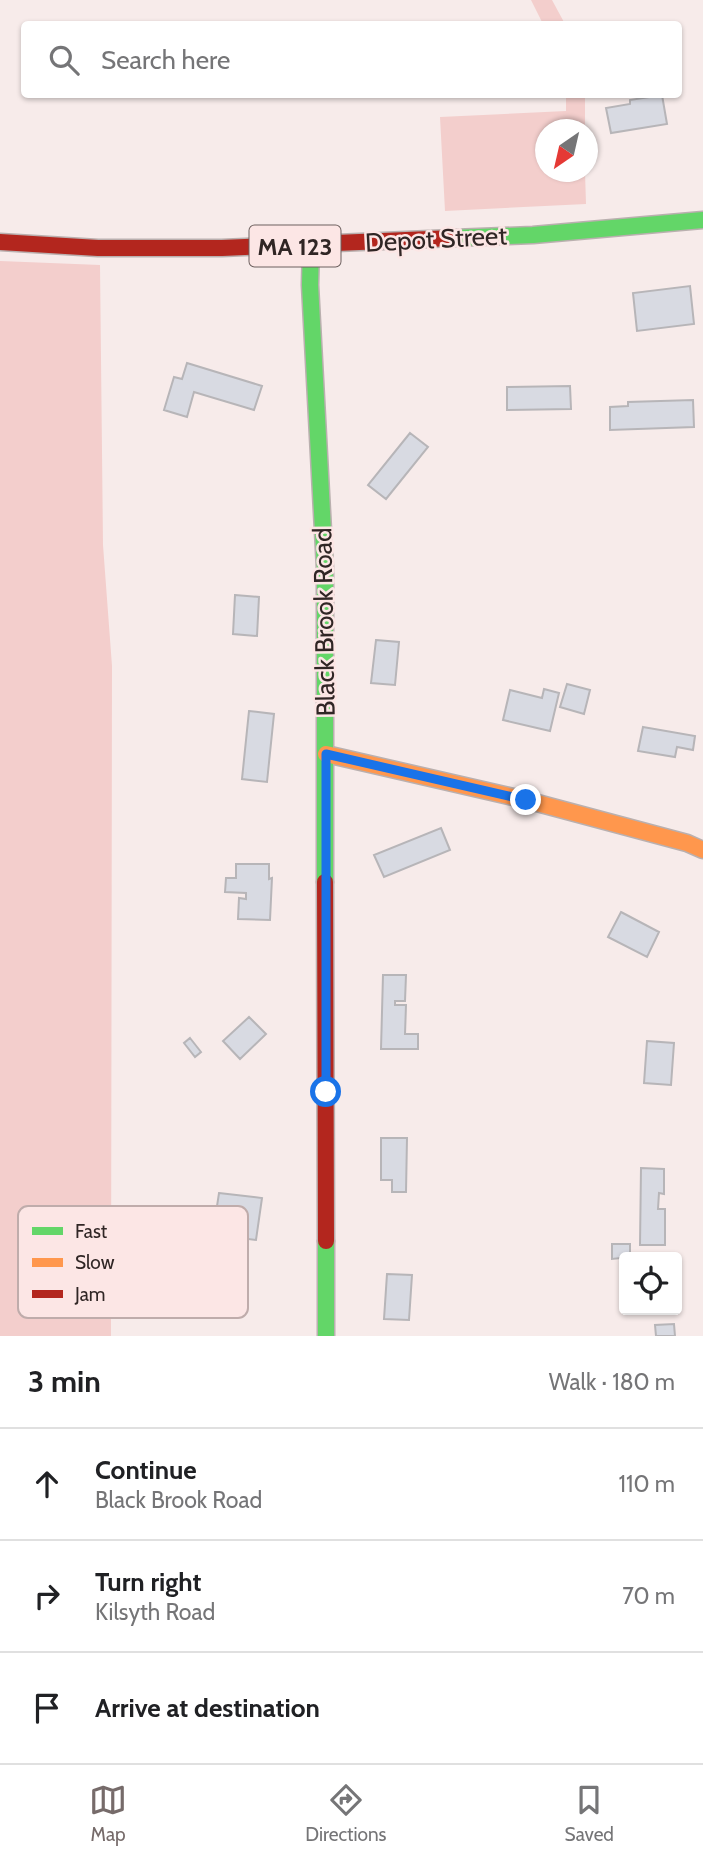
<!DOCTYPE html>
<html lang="en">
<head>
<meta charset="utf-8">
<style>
  :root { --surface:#fff; --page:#f2f2f2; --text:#202124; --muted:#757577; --line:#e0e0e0; --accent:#766b6a }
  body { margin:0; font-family:Cabin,sans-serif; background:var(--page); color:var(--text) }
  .controls { position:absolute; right:21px; bottom:21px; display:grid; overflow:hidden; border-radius:7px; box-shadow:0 2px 5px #0004 }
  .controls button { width:63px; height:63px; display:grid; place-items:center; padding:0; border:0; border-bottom:2px solid var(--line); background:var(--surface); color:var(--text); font:35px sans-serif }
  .compass { position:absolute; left:535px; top:119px; width:63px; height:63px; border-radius:50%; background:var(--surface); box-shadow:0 2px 5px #0004; rotate:214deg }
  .stop { position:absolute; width:21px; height:21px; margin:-16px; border:5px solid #1a73e8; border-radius:50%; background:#fff }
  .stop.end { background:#1a73e8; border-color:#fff; box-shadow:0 2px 7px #0008 }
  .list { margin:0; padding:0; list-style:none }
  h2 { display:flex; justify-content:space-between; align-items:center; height:91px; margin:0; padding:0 28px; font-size:30px }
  h2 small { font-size:23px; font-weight:400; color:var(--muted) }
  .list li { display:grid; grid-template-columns:46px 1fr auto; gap:21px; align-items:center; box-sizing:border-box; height:112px; padding:0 28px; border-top:2px solid var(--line) }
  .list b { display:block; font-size:26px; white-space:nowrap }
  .list p { margin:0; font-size:23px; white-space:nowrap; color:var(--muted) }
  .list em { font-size:23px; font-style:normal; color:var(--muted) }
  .icon { flex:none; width:38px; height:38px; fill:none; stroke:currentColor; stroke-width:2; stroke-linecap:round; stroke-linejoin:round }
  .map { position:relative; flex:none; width:703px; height:1336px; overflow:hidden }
  .search { position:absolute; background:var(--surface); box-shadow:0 2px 5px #0004; left:21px; right:21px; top:21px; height:77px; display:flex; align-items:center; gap:18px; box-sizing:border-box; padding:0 24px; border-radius:7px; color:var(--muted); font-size:26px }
  .sheet { height:427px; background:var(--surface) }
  nav { display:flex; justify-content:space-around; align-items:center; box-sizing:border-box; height:98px; border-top:2px solid var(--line); background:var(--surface); font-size:19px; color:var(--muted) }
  nav a { display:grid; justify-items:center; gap:4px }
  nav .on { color:var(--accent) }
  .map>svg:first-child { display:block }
  .green { fill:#f3cecc }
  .building { fill:#d8dae2; stroke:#b7b5b8; stroke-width:2 }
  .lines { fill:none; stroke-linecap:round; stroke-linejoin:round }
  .fast-casing { stroke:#bab0af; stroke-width:19 }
  .slow-casing { stroke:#bab0af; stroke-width:19 }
  .jam-casing { stroke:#bab0af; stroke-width:19 }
  .fast { stroke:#63d668; stroke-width:16 }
  .slow { stroke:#ff974d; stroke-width:16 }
  .jam { stroke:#b3261e; stroke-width:16 }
  .route { stroke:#1a73e8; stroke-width:9 }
  .labels { text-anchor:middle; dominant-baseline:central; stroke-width:5; stroke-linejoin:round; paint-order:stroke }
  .shield { fill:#fce6e5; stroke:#6d605f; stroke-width:2 }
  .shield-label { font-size:24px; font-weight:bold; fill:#302625 }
  .street-label { font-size:26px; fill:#302625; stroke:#fce6e5 }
  .key { fill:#fce6e5; stroke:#bfacab; stroke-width:2 }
  .key-label { font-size:19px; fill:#302625 }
</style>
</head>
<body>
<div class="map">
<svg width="703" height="1336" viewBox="0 0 703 1336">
  <rect width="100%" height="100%" fill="#f7ebea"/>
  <!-- green -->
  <path class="green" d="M531,0H552L565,24H543Z
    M566,95H585V129L546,130V172H585L586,204L445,211L440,117L566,111Z
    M0,261L100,265L103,545L112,666L111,1336H0Z"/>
  <!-- building -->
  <path class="building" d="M662,95L667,124L611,133L606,108L630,104V100Z
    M690,286L694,324L637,331L633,293Z
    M187,363L262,386L254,410L194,392L187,417L164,410L174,377L182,379Z
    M570,386L571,409L507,410V387Z
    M693,400L694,427L610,430V407L628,406V402Z
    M410,433L428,447L386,499L368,485Z
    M235,595L259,597L257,636L233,634Z
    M376,640L399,642L395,685L371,683Z
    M567,684L590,690L584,714L560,707Z
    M544,689L559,693L550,731L503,720L510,690L542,698Z
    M249,711L274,714L267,782L242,779Z
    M643,727L695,736L693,750L677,747L675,757L638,751Z
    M441,828L450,850L384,877L374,855Z
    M236,864H269V879L272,878L270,920L238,919L239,898L246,899V893L225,892L226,878H236Z
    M621,912L659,932L647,957L608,937Z
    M383,975H406L405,1001H395V1005H406L405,1034H418V1049H381Z
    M249,1017L266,1034L240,1059L223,1041Z
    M190,1038L201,1052L195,1057L184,1043Z
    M647,1041L674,1043L671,1085L644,1083Z
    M381,1138H407L406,1192H392V1180H381Z
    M641,1168L664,1169V1194L659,1193L658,1209H665V1245H640Z
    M219,1193L262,1198L256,1240L232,1237L236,1208L217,1206Z
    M612,1244H630V1257L612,1259Z
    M387,1274L412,1275L409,1320L384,1319Z
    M674,1324L675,1336H656L655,1325Z"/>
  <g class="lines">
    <!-- fast casing -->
    <g class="fast-casing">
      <path id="fast" d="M453,238L533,235L703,220
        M311,245L310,285L325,569V882
        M326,1241V1336"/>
    </g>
    <!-- slow casing -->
    <g class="slow-casing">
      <path id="slow" d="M326,754L526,800L687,843L703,850"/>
    </g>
    <!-- jam casing -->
    <g class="jam-casing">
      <path id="jam" d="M0,242L98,248H222L453,238
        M325,882L326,1241"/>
    </g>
    <!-- fast -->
    <use href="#fast" class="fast"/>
    <!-- slow -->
    <use href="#slow" class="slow"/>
    <!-- jam -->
    <use href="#jam" class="jam"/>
  </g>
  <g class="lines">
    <!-- route -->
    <path class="route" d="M326,1092V754L526,800"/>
  </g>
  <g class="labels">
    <!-- shield labels -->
    <rect class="shield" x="249.5" y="225.5" width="91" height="41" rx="5"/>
    <g class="shield-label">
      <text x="295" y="246">MA 123</text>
    </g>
    <!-- street labels -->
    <g class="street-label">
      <text transform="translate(436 239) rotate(-3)">Depot Street</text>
      <text transform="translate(324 622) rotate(-91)">Black Brook Road</text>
    </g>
  </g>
  <!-- legend -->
  <rect x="18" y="1206" width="230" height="112" rx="10" class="key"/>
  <rect x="32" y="1227" width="31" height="8" fill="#63d668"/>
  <rect x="32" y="1258" width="31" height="9" fill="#ff974d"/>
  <rect x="32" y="1290" width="31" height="8" fill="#b3261e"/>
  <g class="key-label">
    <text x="75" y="1238">Fast</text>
    <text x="75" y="1269">Slow</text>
    <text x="75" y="1301">Jam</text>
  </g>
</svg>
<div class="controls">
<button><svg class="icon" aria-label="locate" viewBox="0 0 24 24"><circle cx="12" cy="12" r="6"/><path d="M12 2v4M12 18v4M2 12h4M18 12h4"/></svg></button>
</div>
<svg class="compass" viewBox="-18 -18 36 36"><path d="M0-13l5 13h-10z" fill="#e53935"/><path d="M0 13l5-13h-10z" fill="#757577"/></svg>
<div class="stop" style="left:326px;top:1092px"></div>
<div class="stop end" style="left:526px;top:800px"></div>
<div class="search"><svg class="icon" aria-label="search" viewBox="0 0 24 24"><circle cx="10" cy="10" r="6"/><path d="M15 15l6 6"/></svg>Search here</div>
</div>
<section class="sheet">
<h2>3 min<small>Walk · 180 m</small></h2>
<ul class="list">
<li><svg class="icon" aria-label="ahead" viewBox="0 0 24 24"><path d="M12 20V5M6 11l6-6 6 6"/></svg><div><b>Continue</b><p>Black Brook Road</p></div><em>110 m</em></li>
<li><svg class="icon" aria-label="right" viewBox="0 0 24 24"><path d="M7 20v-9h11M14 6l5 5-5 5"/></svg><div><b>Turn right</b><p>Kilsyth Road</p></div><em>70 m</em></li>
<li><svg class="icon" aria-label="arrive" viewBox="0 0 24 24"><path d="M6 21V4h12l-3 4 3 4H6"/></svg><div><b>Arrive at destination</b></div></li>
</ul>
</section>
<nav>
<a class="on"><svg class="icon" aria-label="map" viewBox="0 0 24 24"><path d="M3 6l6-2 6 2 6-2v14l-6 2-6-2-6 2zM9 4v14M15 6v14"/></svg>Map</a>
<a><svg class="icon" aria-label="directions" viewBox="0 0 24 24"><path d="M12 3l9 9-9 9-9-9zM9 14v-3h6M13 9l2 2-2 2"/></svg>Directions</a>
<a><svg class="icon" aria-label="saved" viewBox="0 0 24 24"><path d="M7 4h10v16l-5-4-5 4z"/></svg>Saved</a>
</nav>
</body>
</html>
